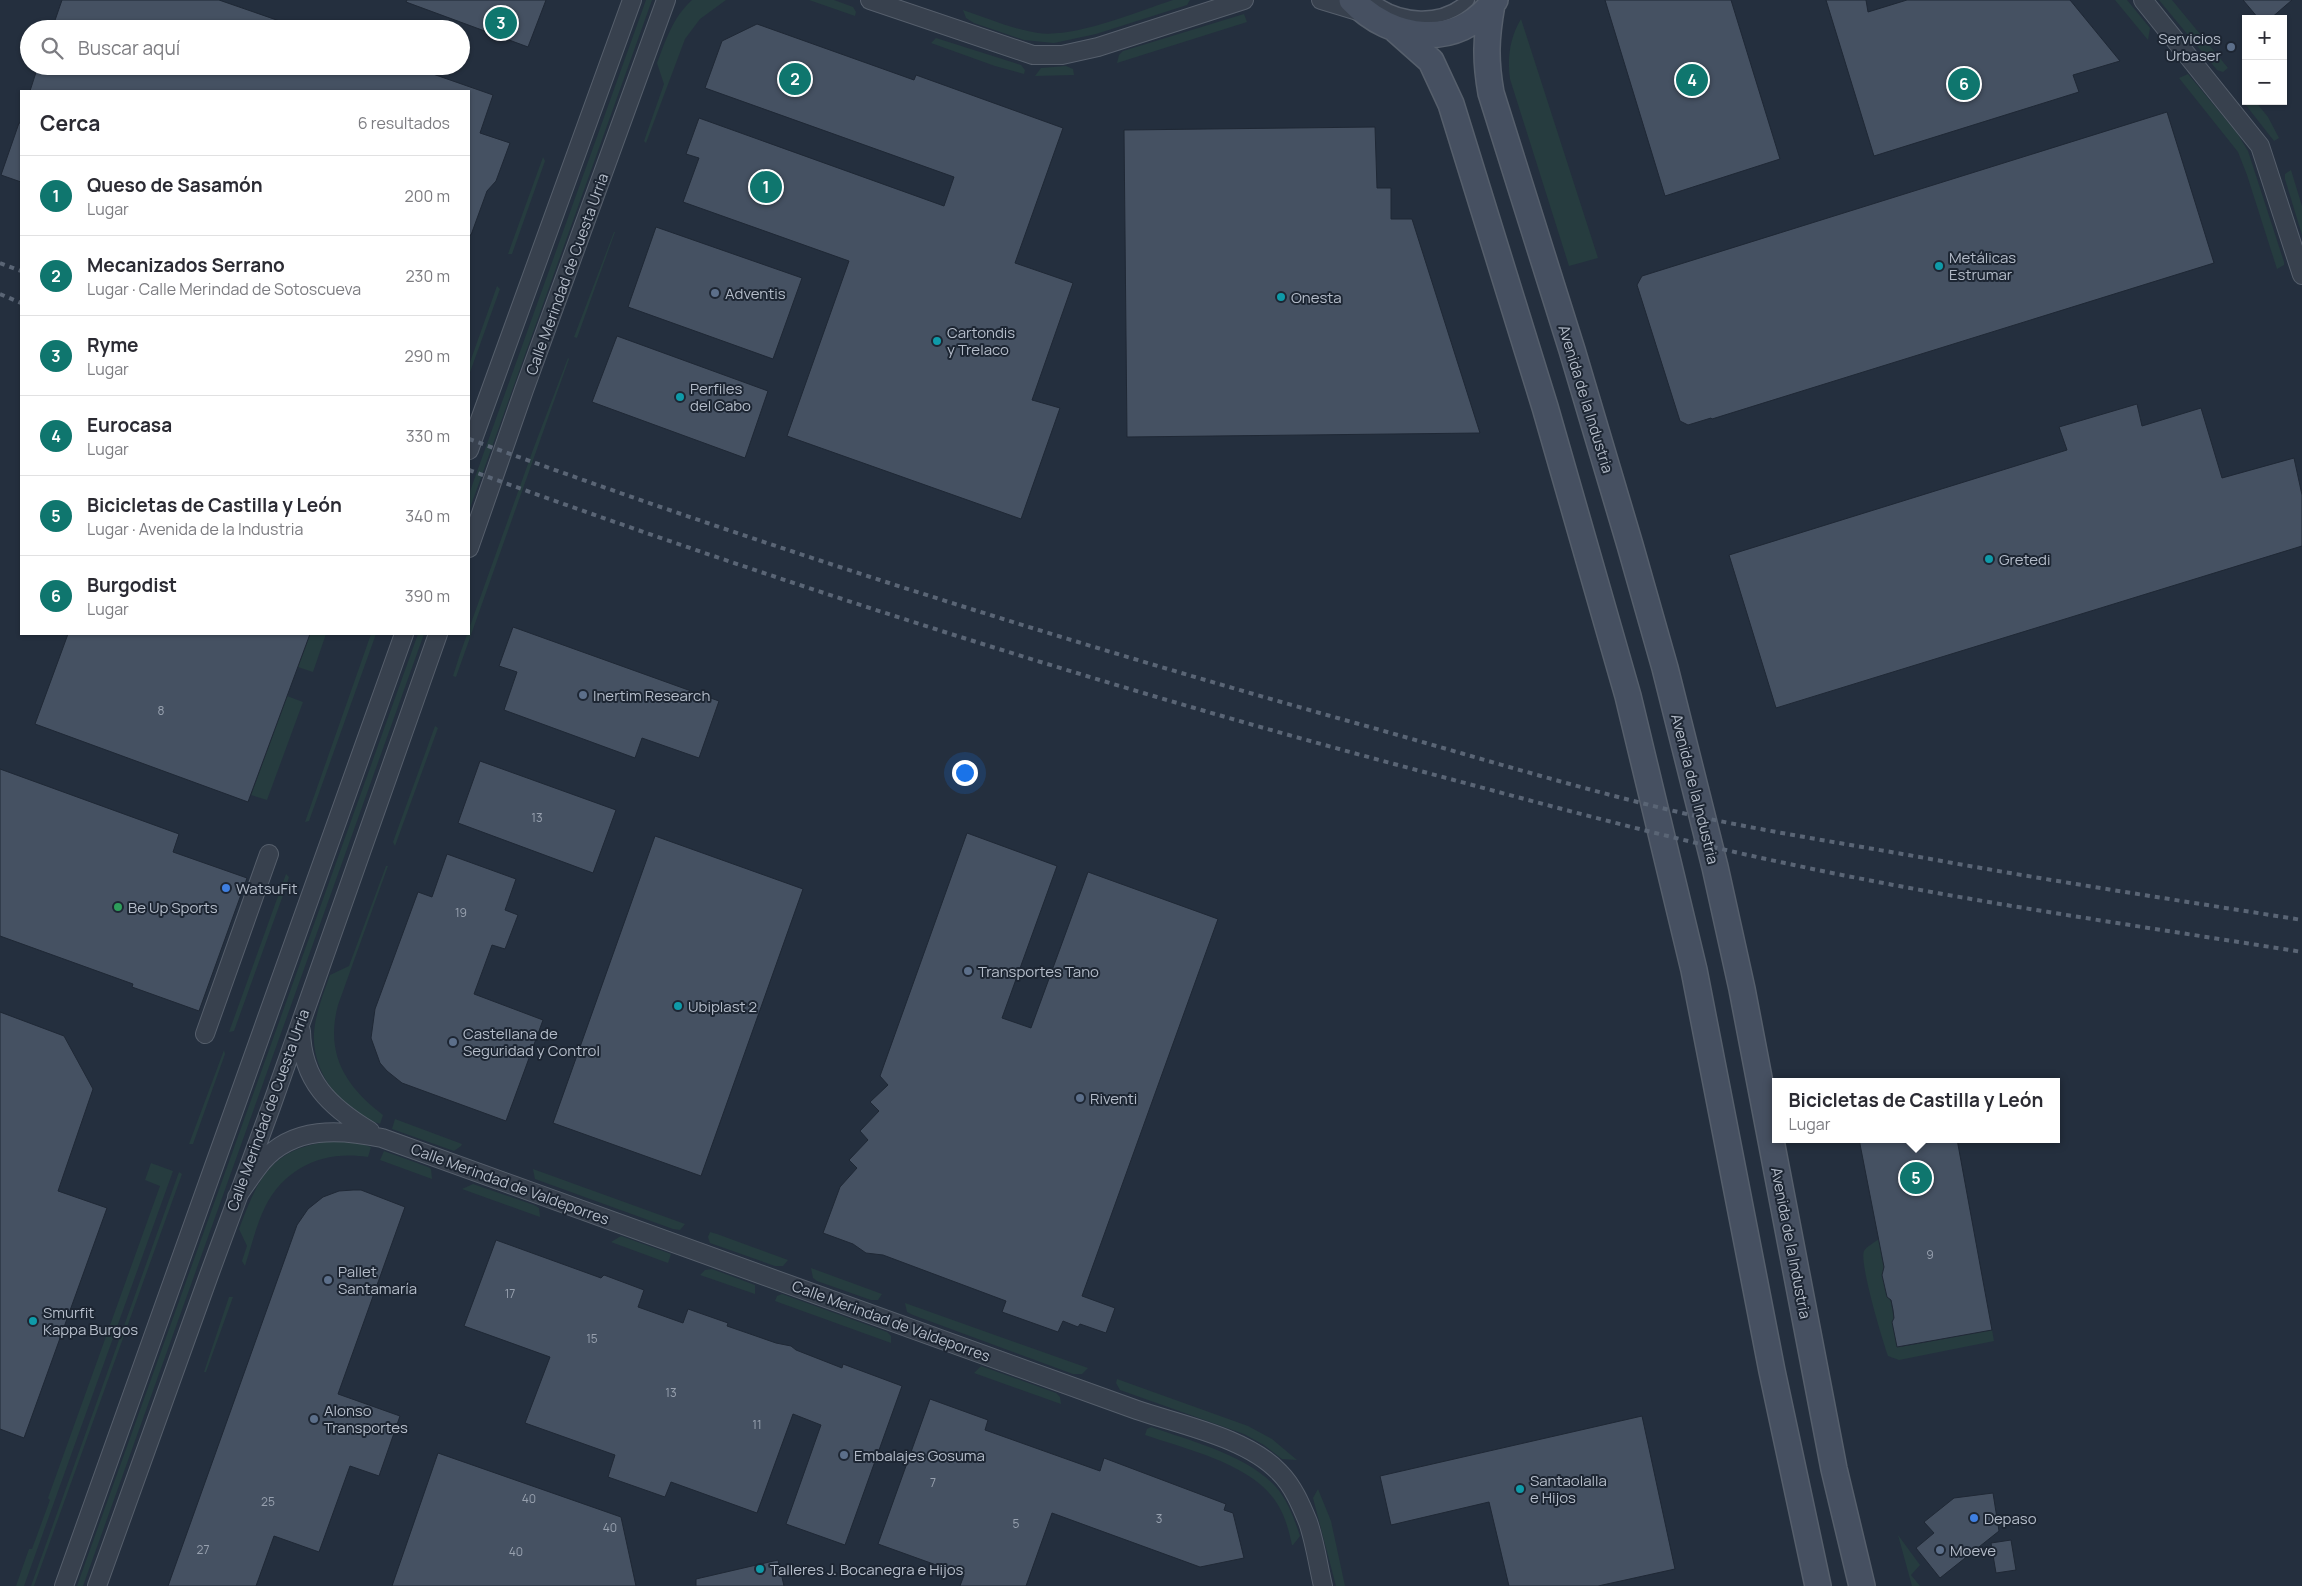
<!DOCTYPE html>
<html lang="es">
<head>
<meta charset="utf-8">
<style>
  :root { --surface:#fff; --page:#f2f2f3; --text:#2b2b33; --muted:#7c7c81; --line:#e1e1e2; --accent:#0f766e }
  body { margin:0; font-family:Manrope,sans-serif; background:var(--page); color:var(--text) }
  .controls { position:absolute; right:15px; top:15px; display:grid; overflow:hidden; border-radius:0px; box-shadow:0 1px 4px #0004 }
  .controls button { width:45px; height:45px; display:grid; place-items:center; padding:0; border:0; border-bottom:1px solid var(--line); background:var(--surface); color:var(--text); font:25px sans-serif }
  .you { position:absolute; left:964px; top:772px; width:18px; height:18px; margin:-12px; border:4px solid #fff; border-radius:50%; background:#1a73e8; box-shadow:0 0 0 8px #1a73e833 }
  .badge { display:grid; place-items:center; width:32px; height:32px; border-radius:50%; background:var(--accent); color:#fff; font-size:16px; font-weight:700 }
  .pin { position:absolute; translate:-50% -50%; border:2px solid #fff; box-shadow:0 1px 5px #0006 }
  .popup { position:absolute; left:1772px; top:1078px; width:288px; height:65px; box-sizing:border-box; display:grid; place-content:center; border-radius:0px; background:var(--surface); filter:drop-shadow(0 1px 4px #0005); font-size:16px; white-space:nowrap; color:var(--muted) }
  .popup b { font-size:19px; color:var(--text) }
  .popup::after { content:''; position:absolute; left:50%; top:100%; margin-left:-10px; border:10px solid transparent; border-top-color:var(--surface) }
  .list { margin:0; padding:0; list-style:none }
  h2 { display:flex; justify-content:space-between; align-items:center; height:65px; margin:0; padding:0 20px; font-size:21px }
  h2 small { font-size:16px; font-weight:400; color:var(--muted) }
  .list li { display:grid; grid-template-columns:32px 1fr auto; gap:15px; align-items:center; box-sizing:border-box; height:80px; padding:0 20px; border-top:1px solid var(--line) }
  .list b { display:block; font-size:19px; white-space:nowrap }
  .list p { margin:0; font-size:16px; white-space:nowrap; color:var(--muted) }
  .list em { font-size:16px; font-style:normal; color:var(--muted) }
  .icon { flex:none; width:28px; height:28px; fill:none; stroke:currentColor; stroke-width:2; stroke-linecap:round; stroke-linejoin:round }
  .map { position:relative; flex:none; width:2302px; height:1586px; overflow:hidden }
  .search { position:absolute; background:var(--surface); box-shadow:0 1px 4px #0004; left:20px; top:20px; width:450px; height:55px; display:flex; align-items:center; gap:12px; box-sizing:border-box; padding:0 18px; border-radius:28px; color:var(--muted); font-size:19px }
  .panel { position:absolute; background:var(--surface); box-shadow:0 1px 4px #0004; left:20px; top:90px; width:450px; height:545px; border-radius:0px }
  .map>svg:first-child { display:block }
  .green { fill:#263c3f }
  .building { fill:#455162; stroke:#1f2835 }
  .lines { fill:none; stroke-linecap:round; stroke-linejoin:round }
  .pedestrian-casing { stroke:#565f6c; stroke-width:15 }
  .minor-casing { stroke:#565f6c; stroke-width:20 }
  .secondary-casing { stroke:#565f6c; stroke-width:28 }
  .pedestrian { stroke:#38414e; stroke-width:12 }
  .minor { stroke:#38414e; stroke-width:18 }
  .secondary { stroke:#465061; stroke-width:25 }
  .rail { stroke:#5a6575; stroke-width:4; stroke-dasharray:5 5; stroke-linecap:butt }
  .service-dot { fill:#5c6f8a; stroke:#1d2633; stroke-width:2 }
  .culture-dot { fill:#0f9aa8; stroke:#1d2633; stroke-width:2 }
  .shop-dot { fill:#3f7fe0; stroke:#1d2633; stroke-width:2 }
  .leisure-dot { fill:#2e9e5b; stroke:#1d2633; stroke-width:2 }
  .labels { text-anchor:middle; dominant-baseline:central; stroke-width:4; stroke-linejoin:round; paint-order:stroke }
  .number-label { font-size:12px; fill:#98a1af }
  .poi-label { font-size:15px; fill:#b4bcc9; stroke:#1d2633; text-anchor:start }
  .street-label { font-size:15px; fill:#b4bcc9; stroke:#1d2633 }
</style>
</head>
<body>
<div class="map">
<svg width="2302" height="1586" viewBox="0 0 2302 1586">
  <rect width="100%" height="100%" fill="#242f3e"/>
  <!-- green -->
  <path class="green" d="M646,0H652L469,511V494Z
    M692,0H726L700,19L685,39L646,143L644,141L664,84L657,63C666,40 673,17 692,0Z
    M809,0H834L853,7L856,12L855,16Z
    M1173,0H1190L1187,5L1096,34L1054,43L1024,40L974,23L966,18L963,10C987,18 1012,29 1038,33C1075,38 1136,12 1173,0Z
    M2115,0H2127L2150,28L2148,40Z
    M2159,0H2172L2228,68L2223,72L2217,70Z
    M1244,14L1247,22L1117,63L1119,55L1123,51Z
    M1521,19L1598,258L1569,266L1510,79C1507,58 1510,37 1521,19Z
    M936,38L1021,65L1025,70L1024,74L995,66L931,43Z
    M1066,66L1073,69L1074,75L1035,76L1041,68Z
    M2188,74L2237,133L2248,151L2284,262V265L2277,269L2247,175L2238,152L2179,78Z
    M2246,99V101H2255L2268,117L2279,138L2274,141L2245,104Z
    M543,157L545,161L512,254H508Z
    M2291,170L2302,206V235L2285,179V174Z
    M614,232H615L577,338L574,337Z
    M497,286L500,289L469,375V365Z
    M568,358L569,359L456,677L453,676L460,654L534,447Z
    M310,634H326L313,672L298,667Z
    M371,634H376L309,821L305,822Z
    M418,634H424L83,1586H77Z
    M287,696L303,702L267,800L251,795Z
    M435,726L438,728L395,846L393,842Z
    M386,866H388L338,1005C325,1054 345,1086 383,1115L380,1124C343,1112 312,1074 314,1034C315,1014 323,995 330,975L349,966Z
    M286,874L289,877L282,898L234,1031L229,1032Z
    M224,1050L225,1054L193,1144H189Z
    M395,1119L462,1144L461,1146L454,1151L392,1129Z
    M337,1140L353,1141L371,1147L368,1157C324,1150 285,1167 265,1207C256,1226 251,1247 245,1266L242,1261L247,1246L239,1229C260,1173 272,1148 337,1140Z
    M384,1151L428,1167L431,1169L432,1179L380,1160Z
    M151,1163L173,1171L24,1586H16L29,1549H32L50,1500L48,1498L160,1186L145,1180Z
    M533,1169L685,1224L680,1230L673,1229L535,1179Z
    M179,1172L182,1174L34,1586H31Z
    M473,1184L534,1205L539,1208L540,1217L462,1189Z
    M710,1232L717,1234L788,1260L783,1266H775L710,1243L708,1237Z
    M621,1236L671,1254L668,1263L611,1242Z
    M1879,1239L1894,1318L1897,1345L1900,1347L1992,1330L1994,1341L1899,1360L1888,1356C1883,1342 1859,1263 1864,1251C1866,1247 1875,1242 1879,1239Z
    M811,1268L882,1294L878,1300H871L817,1281L813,1278Z
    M712,1269L755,1285V1294L700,1275L705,1270Z
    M782,1294L887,1332L891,1336V1343L775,1301L777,1296Z
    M229,1297H233L206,1372H204Z
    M905,1303L1088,1368L1082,1374H1073L913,1315L907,1312Z
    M981,1366L1056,1393L1060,1397L1061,1404L974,1373Z
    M1117,1379L1248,1426L1272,1439L1297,1460L1282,1459L1264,1445L1244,1434L1120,1390L1116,1383Z
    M1151,1427C1191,1441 1247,1455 1276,1487C1288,1501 1294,1518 1300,1536L1293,1545H1292C1289,1532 1286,1518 1278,1505C1254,1464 1188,1450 1145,1435L1147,1429Z
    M1318,1489L1331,1521L1345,1586H1336L1313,1498Z
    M1898,1535L1920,1565L1911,1575L1920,1586H1912Z"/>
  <!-- building -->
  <path class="building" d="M62,0H219L294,26V29H52Z
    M407,0H546L528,47L406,2Z
    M1605,0H1731L1780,159L1665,196Z
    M1826,0H1866L1868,12L1907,0H2070L2120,61L2073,75L2079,92L1874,156Z
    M2243,0H2292L2270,19H2259Z
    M757,24L914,80L916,75L1063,128L1015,263L1073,283L1032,400L1060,408L1021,519L787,436L849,261L683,202L699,158L686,154L699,118L944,206L954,177L705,88L722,41Z
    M38,66H410L493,95L480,133L510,143L496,181L487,191L471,235H469V91H30Z
    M2167,112L2214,263L1712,419L1711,418L1688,425L1680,421L1637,285L1642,276Z
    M19,123H21V182L1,175Z
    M1375,127L1377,188H1391V219H1412L1480,433L1127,437L1124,130Z
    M656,227L802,278L773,359L628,307Z
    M617,336L768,391L745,458L592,402Z
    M2137,404L2142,426L2201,408L2222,478L2294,458L2302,495V546L1776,708L1729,555L2067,450L2059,427Z
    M513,627L719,701L699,758L642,738L635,758L504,710L517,672L499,666Z
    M68,634H310L248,802L35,724Z
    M480,761L616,810L593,873L458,823Z
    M0,769L179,834L173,852L247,878L199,1011L132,987L133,984L0,936Z
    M967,833L1057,866L1002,1018L1031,1028L1088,872L1218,919L1082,1296L1115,1308L1106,1333L1080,1324L1078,1327L1063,1321L1058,1332L1002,1312L1006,1301L883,1255L866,1253L853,1244L823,1233L840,1187L857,1168L849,1160L868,1140L860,1131L879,1111L870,1102L888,1085L880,1076Z
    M655,836L803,889L701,1176L553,1123Z
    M447,854L516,879L505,910L518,915L505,949L492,945L474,994L543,1020L506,1121L402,1083L387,1071L380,1063L371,1038L375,1009L418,892L432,897Z
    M0,1012L64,1036L93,1089L58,1191L107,1208L24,1438L0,1429Z
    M1859,1139H1957L1992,1330L1897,1347L1892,1322L1894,1318L1893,1310L1891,1300L1887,1297L1882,1275L1884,1267Z
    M353,1190H361L405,1207L338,1394L400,1416L379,1476L350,1466L319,1552L274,1536L256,1586H168L297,1225L308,1209L323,1197L339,1191Z
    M496,1240L601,1278L604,1275L644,1290L638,1307L683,1323L688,1309L728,1323L727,1326L776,1343L791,1346L796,1350L842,1368L843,1364L902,1386L845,1545L786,1524L821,1425L793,1414L757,1513L671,1482L665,1497L608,1477L615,1455L525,1423L550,1357L464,1326Z
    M930,1399L988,1420L985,1430L1100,1471L1104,1458L1226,1504L1224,1510L1233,1513L1244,1558L1200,1567L1052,1513L1026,1586H960L964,1575L878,1544Z
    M1642,1416L1675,1569L1598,1586H1509L1489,1502L1391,1525L1380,1476Z
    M438,1453L621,1517L636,1586H392Z
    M1993,1493L1999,1531L1940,1578L1916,1548L1934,1533L1924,1522L1954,1498Z
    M2011,1540L2016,1570L1996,1573L1991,1543Z
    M778,1560L784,1586H696V1579Z"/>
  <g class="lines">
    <!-- pedestrian casing -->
    <g class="pedestrian-casing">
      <path id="pedestrian" d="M1372,0C1399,22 1442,25 1468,0"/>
    </g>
    <!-- minor casing -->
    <g class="minor-casing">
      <path id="minor" d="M870,0L1033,55H1062L1098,47L1244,0
        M1321,0L1364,13
        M2143,0L2260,146L2302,275
        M469,450L632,0
        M469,548L524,390L666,0
        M301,1031C302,1081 330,1107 370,1131
        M205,1034L269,854
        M237,1197C245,1185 253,1173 262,1162C293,1126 340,1129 382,1138L1137,1410C1181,1425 1248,1438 1280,1473C1293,1486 1301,1505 1308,1522C1315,1542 1318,1565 1323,1586
        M64,1586L404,634
        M97,1586L209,1275L271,1107L438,634"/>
    </g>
    <!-- secondary casing -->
    <g class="secondary-casing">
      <path id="secondary" d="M1352,0C1391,41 1458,51 1495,0
        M1492,4C1486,38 1485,59 1491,93L1572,350L1630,545L1665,668L1715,867L1742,989L1834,1469L1862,1586
        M1396,30L1431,61L1451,104L1545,407L1628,696L1694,970L1772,1371L1818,1586"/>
    </g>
    <!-- pedestrian -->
    <use href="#pedestrian" class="pedestrian"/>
    <!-- minor -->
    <use href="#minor" class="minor"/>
    <!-- secondary -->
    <use href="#secondary" class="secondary"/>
    <!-- rail -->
    <path class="rail" d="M0,263L21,271
      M0,294L21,303
      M469,439C762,546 1059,640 1359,724C1470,755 1579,789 1691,815C1769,832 1847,844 1925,858C2051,881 2176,900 2302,920
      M469,470C783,584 1101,686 1424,772C1547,805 1670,839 1794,865C1962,901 2133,925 2302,952"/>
  </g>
  <!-- markers -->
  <g class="service-dot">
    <circle cx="2231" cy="47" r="5"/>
    <circle cx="715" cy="293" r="5"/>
    <circle cx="583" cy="695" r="5"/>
    <circle cx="968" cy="971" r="5"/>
    <circle cx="453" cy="1042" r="5"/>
    <circle cx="1080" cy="1098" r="5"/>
    <circle cx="328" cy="1280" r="5"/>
    <circle cx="314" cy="1419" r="5"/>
    <circle cx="844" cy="1455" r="5"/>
    <circle cx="1940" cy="1550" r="5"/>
  </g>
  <g class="culture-dot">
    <circle cx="1939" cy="266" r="5"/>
    <circle cx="1281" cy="297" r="5"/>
    <circle cx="937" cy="341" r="5"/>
    <circle cx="680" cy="397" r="5"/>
    <circle cx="1989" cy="559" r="5"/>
    <circle cx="678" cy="1006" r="5"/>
    <circle cx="33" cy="1321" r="5"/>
    <circle cx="1520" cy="1489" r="5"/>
    <circle cx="760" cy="1569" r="5"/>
  </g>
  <g class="shop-dot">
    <circle cx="226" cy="888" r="5"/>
    <circle cx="1974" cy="1518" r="5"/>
  </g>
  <circle class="leisure-dot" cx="118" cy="907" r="5"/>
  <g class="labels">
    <!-- number labels -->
    <g class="number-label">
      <text x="161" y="710">8</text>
      <text x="537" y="817">13</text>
      <text x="461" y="912">19</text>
      <text x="1930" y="1254">9</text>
      <text x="510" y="1293">17</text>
      <text x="592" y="1338">15</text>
      <text x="671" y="1392">13</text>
      <text x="757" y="1424">11</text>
      <text x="933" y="1482">7</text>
      <text x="529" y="1498">40</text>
      <text x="268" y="1501">25</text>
      <text x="1159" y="1518">3</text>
      <text x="1016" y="1523">5</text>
      <text x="610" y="1527">40</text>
      <text x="203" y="1549">27</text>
      <text x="516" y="1551">40</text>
    </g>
    <!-- poi labels -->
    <g class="poi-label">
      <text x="2221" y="38" text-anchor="end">Servicios<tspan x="2221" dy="17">Urbaser</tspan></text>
      <text x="1949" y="257">Metálicas<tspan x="1949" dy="17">Estrumar</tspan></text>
      <text x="725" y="293">Adventis</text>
      <text x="1291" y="297">Onesta</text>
      <text x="947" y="332">Cartondis<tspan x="947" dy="17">y Trelaco</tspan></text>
      <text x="690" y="388">Perfiles<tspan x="690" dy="17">del Cabo</tspan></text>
      <text x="1999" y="559">Gretedi</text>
      <text x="593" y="695">Inertim Research</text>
      <text x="236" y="888">WatsuFit</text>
      <text x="128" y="907">Be Up Sports</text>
      <text x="978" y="971">Transportes Tano</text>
      <text x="688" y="1006">Ubiplast 2</text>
      <text x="463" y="1033">Castellana de<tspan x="463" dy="17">Seguridad y Control</tspan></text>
      <text x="1090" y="1098">Riventi</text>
      <text x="338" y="1271">Pallet<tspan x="338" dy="17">Santamaría</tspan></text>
      <text x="43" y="1312">Smurfit<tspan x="43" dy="17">Kappa Burgos</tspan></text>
      <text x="324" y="1410">Alonso<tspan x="324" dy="17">Transportes</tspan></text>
      <text x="854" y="1455">Embalajes Gosuma</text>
      <text x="1530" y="1480">Santaolalla<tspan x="1530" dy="17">e Hijos</tspan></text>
      <text x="1984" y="1518">Depaso</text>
      <text x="1950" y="1550">Moeve</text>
      <text x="770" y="1569">Talleres J. Bocanegra e Hijos</text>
    </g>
    <!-- street labels -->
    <g class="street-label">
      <text transform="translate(567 274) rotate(-70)">Calle Merindad de Cuesta Urria</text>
      <text transform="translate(1586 399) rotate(73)">Avenida de la Industria</text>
      <text transform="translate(1695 789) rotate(76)">Avenida de la Industria</text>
      <text transform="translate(268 1110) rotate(-70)">Calle Merindad de Cuesta Urria</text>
      <text transform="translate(510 1184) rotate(20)">Calle Merindad de Valdeporres</text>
      <text transform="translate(1791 1243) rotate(79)">Avenida de la Industria</text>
      <text transform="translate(891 1321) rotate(20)">Calle Merindad de Valdeporres</text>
    </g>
  </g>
</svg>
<div class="controls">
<button>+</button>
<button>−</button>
</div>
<div class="you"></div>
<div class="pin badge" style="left:766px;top:187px">1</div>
<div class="pin badge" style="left:795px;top:79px">2</div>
<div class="pin badge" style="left:501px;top:23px">3</div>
<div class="pin badge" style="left:1692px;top:80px">4</div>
<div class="pin badge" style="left:1916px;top:1178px">5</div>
<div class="popup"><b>Bicicletas de Castilla y León</b>Lugar</div>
<div class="pin badge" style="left:1964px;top:84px">6</div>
<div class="search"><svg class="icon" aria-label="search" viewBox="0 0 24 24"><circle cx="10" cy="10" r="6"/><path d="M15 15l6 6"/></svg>Buscar aquí</div>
<section class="panel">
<h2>Cerca<small>6 resultados</small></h2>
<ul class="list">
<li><span class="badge">1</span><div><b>Queso de Sasamón</b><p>Lugar</p></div><em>200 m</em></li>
<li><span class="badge">2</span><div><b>Mecanizados Serrano</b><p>Lugar · Calle Merindad de Sotoscueva</p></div><em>230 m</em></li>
<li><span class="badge">3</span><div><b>Ryme</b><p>Lugar</p></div><em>290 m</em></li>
<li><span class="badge">4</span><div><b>Eurocasa</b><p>Lugar</p></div><em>330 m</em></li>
<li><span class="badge">5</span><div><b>Bicicletas de Castilla y León</b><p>Lugar · Avenida de la Industria</p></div><em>340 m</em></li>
<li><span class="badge">6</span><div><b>Burgodist</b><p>Lugar</p></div><em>390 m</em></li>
</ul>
</section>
</div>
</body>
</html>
